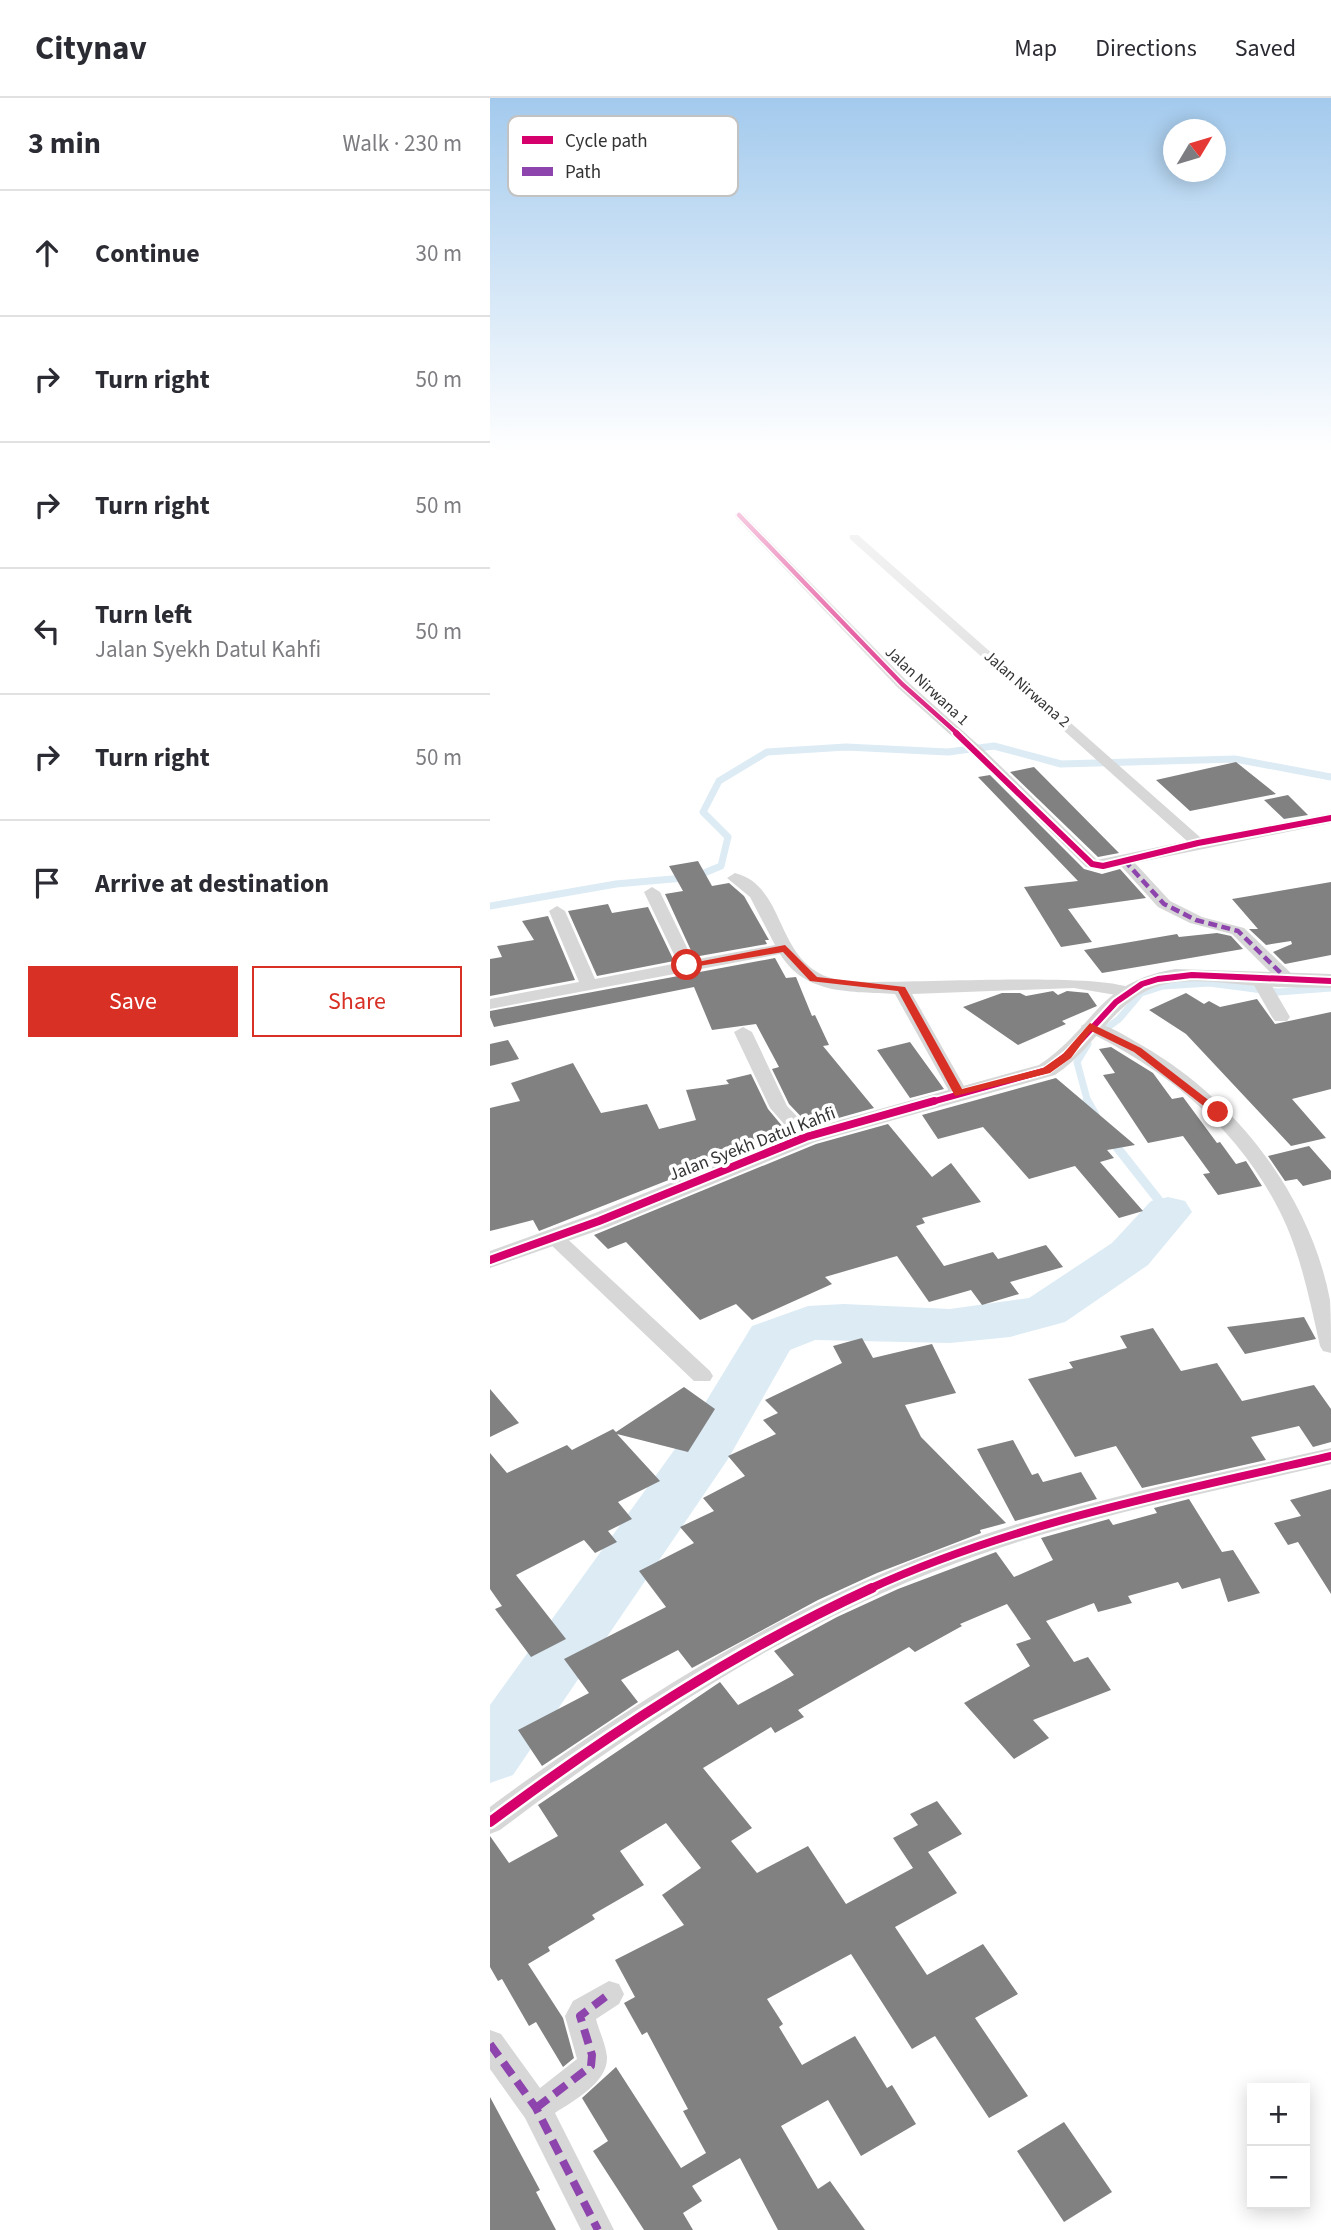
<!DOCTYPE html>
<html lang="en">
<head>
<meta charset="utf-8">
<style>
  :root { --surface:#fff; --page:#f2f2f3; --text:#2b2b33; --muted:#7c7c81; --line:#e1e1e2; --accent:#d93025 }
  body { margin:0; font-family:"Source Sans 3",sans-serif; background:var(--page); color:var(--text) }
  .controls { position:absolute; right:21px; bottom:21px; display:grid; overflow:hidden; border-radius:0px; box-shadow:0 4px 18px #0003 }
  .controls button { width:63px; height:63px; display:grid; place-items:center; padding:0; border:0; border-bottom:2px solid var(--line); background:var(--surface); color:var(--text); font:35px sans-serif }
  .compass { position:absolute; left:673px; top:21px; width:63px; height:63px; border-radius:50%; background:var(--surface); box-shadow:0 4px 18px #0003; rotate:52deg }
  .stop { position:absolute; width:21px; height:21px; margin:-16px; border:5px solid #d93025; border-radius:50%; background:#fff }
  .stop.end { background:#d93025; border-color:#fff; box-shadow:0 2px 7px #0008 }
  .list { margin:0; padding:0; list-style:none }
  h2 { display:flex; justify-content:space-between; align-items:center; height:91px; margin:0; padding:0 28px; font-size:30px }
  h2 small { font-size:23px; font-weight:400; color:var(--muted) }
  .list li { display:grid; grid-template-columns:46px 1fr auto; gap:21px; align-items:center; box-sizing:border-box; height:126px; padding:0 28px; border-top:2px solid var(--line) }
  .list b { display:block; font-size:26px; white-space:nowrap }
  .list p { margin:0; font-size:23px; white-space:nowrap; color:var(--muted) }
  .list em { font-size:23px; font-style:normal; color:var(--muted) }
  .actions { display:flex; gap:14px; padding:21px 28px }
  .actions a { flex:1; padding:16px 0; border:2px solid var(--accent); border-radius:0px; text-align:center; font-size:24px; color:var(--accent) }
  .actions .main { background:var(--accent); color:#fff }
  .icon { flex:none; width:38px; height:38px; fill:none; stroke:currentColor; stroke-width:2; stroke-linecap:round; stroke-linejoin:round }
  .map { position:relative; flex:none; width:841px; height:2132px; overflow:hidden }
  header { display:flex; align-items:center; gap:42px; box-sizing:border-box; height:98px; padding:0 35px; background:var(--surface); border-bottom:2px solid var(--line) }
  header strong { font-size:33px }
  nav { display:flex; gap:38px; margin-inline-start:auto; font-size:24px }
  main { display:flex }
  aside { flex:1; background:var(--surface) }
  .map>svg:first-child { display:block }
  .lines { fill:none; stroke-linecap:round; stroke-linejoin:round }
  .stream-far1 { stroke:#dcebf4; stroke-width:7 }
  .stream { stroke:#dcebf4; stroke-width:9 }
  .river { fill:#dcebf4; fill-rule:evenodd }
  .building { fill:#818181 }
  .minor { fill:#d7d7d7; fill-rule:evenodd }
  .tertiary { fill:#d7d7d7; fill-rule:evenodd }
  .quiet-far1 { stroke:#8e44ad; stroke-width:4.5; stroke-dasharray:9 4.5; stroke-linecap:butt }
  .quiet { stroke:#8e44ad; stroke-width:8; stroke-dasharray:15 8; stroke-linecap:butt }
  .cycleway-far3-casing { stroke:#fff; stroke-width:7 }
  .cycleway-far2-casing { stroke:#fff; stroke-width:10 }
  .cycleway-far1-casing { stroke:#fff; stroke-width:12 }
  .cycleway-casing { stroke:#fff; stroke-width:15 }
  .cycleway-far3 { stroke:#d6006c; stroke-width:4.5 }
  .cycleway-far2 { stroke:#d6006c; stroke-width:6 }
  .cycleway-far1 { stroke:#d6006c; stroke-width:8 }
  .cycleway { stroke:#d6006c; stroke-width:10 }
  .route { fill:#d93025 }
  .labels { text-anchor:middle; dominant-baseline:central; stroke-width:7; stroke-linejoin:round; paint-order:stroke }
  .far-street-label { font-size:16px; fill:#333; stroke:#fff }
  .street-label { font-size:18px; fill:#333; stroke:#fff }
  .key { fill:#fff; stroke:#c2c2c2; stroke-width:2 }
  .key-label { font-size:19px; fill:#333 }
</style>
</head>
<body>
<header>
<strong>Citynav</strong>
<nav><a>Map</a><a>Directions</a><a>Saved</a></nav>
</header>
<main>
<aside>
<h2>3 min<small>Walk · 230 m</small></h2>
<ul class="list">
<li><svg class="icon" aria-label="ahead" viewBox="0 0 24 24"><path d="M12 20V5M6 11l6-6 6 6"/></svg><div><b>Continue</b></div><em>30 m</em></li>
<li><svg class="icon" aria-label="right" viewBox="0 0 24 24"><path d="M7 20v-9h11M14 6l5 5-5 5"/></svg><div><b>Turn right</b></div><em>50 m</em></li>
<li><svg class="icon" aria-label="right" viewBox="0 0 24 24"><path d="M7 20v-9h11M14 6l5 5-5 5"/></svg><div><b>Turn right</b></div><em>50 m</em></li>
<li><svg class="icon" aria-label="left" viewBox="0 0 24 24"><path d="M17 20v-9H6M10 6l-5 5 5 5"/></svg><div><b>Turn left</b><p>Jalan Syekh Datul Kahfi</p></div><em>50 m</em></li>
<li><svg class="icon" aria-label="right" viewBox="0 0 24 24"><path d="M7 20v-9h11M14 6l5 5-5 5"/></svg><div><b>Turn right</b></div><em>50 m</em></li>
<li><svg class="icon" aria-label="arrive" viewBox="0 0 24 24"><path d="M6 21V4h12l-3 4 3 4H6"/></svg><div><b>Arrive at destination</b></div></li>
</ul>
<div class="actions"><a class="main">Save</a><a>Share</a></div>
</aside>
<div class="map">
<svg width="841" height="2132" viewBox="0 0 841 2132">
  <rect width="100%" height="100%" fill="#fff"/>
  <g class="lines">
    <!-- stream-far1 -->
    <path class="stream-far1" d="M207,778L231,768L238,739L213,714L229,683L277,654L356,649L458,654L504,648L571,666L745,661L841,679
      M0,808L126,786L194,780
      M610,935L629,921L651,895L673,888L719,885L788,894L841,890
      M598,946L587,964L598,1005"/>
    <!-- stream -->
    <path class="stream" d="M597,1003L605,1017
      M622,1043L678,1114"/>
    <!-- river -->
    <path class="river" d="M678,1099L695,1103L702,1114L658,1167L575,1224L520,1239L460,1245L325,1242L300,1252L238,1361L23,1677L0,1685V1607L198,1333L262,1228L318,1208L354,1206L460,1211L539,1200L622,1145L661,1103Z"/>
  </g>
  <!-- building -->
  <path class="building" d="M746,664L786,696L700,713L666,682Z
    M544,669L629,755L608,759L520,674Z
    M500,677L594,771L612,776L630,771L656,800L578,811L602,844L571,849L534,789L588,783L488,679Z
    M798,697L818,717L794,721L774,702Z
    M208,763L222,788L239,785L254,798L279,842H275L277,846L204,859L175,796L193,793L179,768Z
    M841,784V857L795,866L783,854L802,846L801,843L776,847L759,831H768L742,801Z
    M118,806L122,815L158,809L184,863L107,878L78,813Z
    M58,818L85,882L0,898V861L12,859L7,848L44,842L32,823Z
    M727,835L741,838L753,851L612,875L594,852L687,836L689,839Z
    M285,860L296,880L306,879L322,918L325,917L339,947L333,948L384,1010L320,1028L299,1006L282,971L289,969L266,926L222,932L204,889L4,929L0,919V913Z
    M563,893L568,897L577,893L598,895L607,908L572,923L576,926L528,947L473,909L512,895H530L536,898Z
    M696,895L714,906L719,903L730,909L767,901L785,926L841,914V991L802,1001L836,1040L801,1048L696,936L659,912Z
    M18,942L29,961L0,968V946Z
    M420,944L454,991L420,1000L387,952Z
    M621,949L663,975L682,1001L693,999L727,1045L730,1044L746,1066L756,1063L772,1088L728,1097L713,1076L720,1075L693,1038L658,1045L613,977L625,975L609,951Z
    M83,965L111,1015L157,1006L169,1031L206,1022L196,992L239,986L236,982L261,976L278,1011L298,1035L49,1133L43,1122L0,1133V1010L30,1003L21,985Z
    M566,980L645,1047L617,1052L624,1060L610,1064L653,1113L629,1120L585,1068L539,1081L493,1029L448,1041L432,1017Z
    M398,1026L442,1079L461,1065L491,1104L432,1120L435,1125L426,1128L454,1168L503,1154L508,1161L556,1147L573,1169L520,1184L529,1196L492,1207L481,1192L439,1204L407,1158L335,1179L342,1186L262,1222L246,1206L210,1222L136,1144L118,1151L104,1137L326,1046Z
    M819,1048L841,1073V1081L813,1088L807,1081L795,1083L778,1058Z
    M814,1219L826,1241L755,1256L737,1229Z
    M663,1230L691,1273L727,1265L752,1303L824,1287L841,1311V1344L823,1349L809,1328L761,1339L776,1362L652,1390L626,1348L585,1359L538,1281L583,1270L579,1264L637,1250L630,1238Z
    M372,1240L383,1260L442,1246L466,1295L415,1307L431,1339L516,1425L490,1432L491,1435L387,1475L328,1502L202,1570L188,1552L131,1582L148,1604L52,1668L28,1632L99,1595L74,1561L176,1509L149,1473L204,1445L190,1429L224,1413L213,1400L255,1378L238,1358L286,1336L273,1322L288,1315L275,1302L352,1265L343,1248Z
    M194,1289L225,1311L198,1354L127,1336L170,1383L128,1404L142,1421L118,1433L127,1444L105,1455L94,1442L26,1477L76,1541L41,1559L5,1511L12,1508L0,1491V1355L17,1375L77,1347L82,1352L123,1331L126,1334Z
    M0,1291L29,1325L0,1339Z
    M523,1342L542,1377L548,1375L553,1384L591,1374L607,1401L525,1423L487,1351Z
    M841,1391V1496L808,1444L798,1447L784,1425L811,1418L800,1402Z
    M699,1401L732,1454L743,1452L770,1495L738,1504L730,1480L692,1491L688,1484L638,1498L642,1505L608,1514L604,1505L556,1523L584,1564L598,1559L621,1592L543,1622L559,1640L524,1661L474,1605L540,1568L526,1546L541,1541L517,1506L470,1526L472,1528L425,1554L419,1549L308,1612L314,1619L285,1635L281,1629L213,1670L262,1730L241,1743L267,1775L318,1748L356,1806L423,1770L403,1740L428,1727L420,1716L447,1703L472,1736L438,1754L467,1795L405,1829L437,1877L493,1846L528,1896L485,1920L538,1998L499,2020L445,1938L422,1951L361,1856L277,1901L293,1926L289,1929L312,1967L365,1938L397,1990L402,1987L426,2026L371,2058L338,2002L291,2028L328,2091L340,2083L375,2132H288L250,2060L202,2088L212,2103L193,2115L203,2132H154L103,2053L118,2043L92,2000L126,1969L191,2070L216,2055L193,2013L198,2011L157,1934L152,1937L134,1905L145,1899L125,1862L194,1827L172,1797L211,1770L176,1725L130,1753L154,1787L102,1817L105,1821L58,1849L60,1853L38,1866L73,1920L84,1960L73,1969L46,1924L39,1928L12,1881L8,1883L0,1869V1738L19,1765L68,1738L48,1707L230,1584L248,1607L304,1577L284,1553L347,1519L408,1491L506,1454L524,1479L563,1462L551,1440L619,1421L623,1427L667,1415L664,1410Z
    M0,1999L50,2092L46,2094L66,2132H0Z
    M574,2024L622,2094L574,2124L527,2053Z"/>
  <g class="lines">
    <!-- minor -->
    <path class="minor" d="M245,415H253L417,583L493,651L607,762L697,743L360,441V437H368L711,740L841,715V725L645,765L680,803L712,819L754,830L805,879L808,883L805,887H793L742,836L700,825L668,809L631,768L613,773L596,769L483,657L407,589L245,419Z
      M245,775C301,789 282,876 357,883C403,888 626,871 647,894L638,899L584,890L422,896L478,995L469,1001L460,995L405,896C362,893 316,898 290,856L0,911V901L89,884L59,813L67,808L75,813L105,881L188,865L154,794L162,789L170,794L203,862L285,847L260,799L237,780Z
      M770,877L776,878L800,919L797,923H785L782,919L761,882Z
      M600,923C619,927 636,938 653,948C745,1001 820,1097 840,1202C841,1219 841,1238 841,1255L833,1253L830,1248C821,1208 813,1167 797,1129C758,1039 681,973 594,932L591,928Z
      M253,929L262,934L297,1008L323,1035L325,1039L323,1043H309L280,1010L244,934Z
      M64,1133L71,1135L220,1273L223,1278L220,1283H204L57,1143L54,1139L57,1135Z
      M841,1350V1366C716,1395 589,1420 469,1464C301,1525 151,1626 10,1732L0,1736V1709C139,1606 285,1514 448,1453C575,1405 709,1380 841,1350Z
      M119,1883L129,1886L134,1896L129,1906L106,1921C109,1933 116,1947 117,1959C118,1985 83,2003 65,2015L124,2132H91L35,2020L0,1971V1932L11,1936L50,1990L87,1961L75,1918L83,1903Z"/>
    <!-- tertiary -->
    <path class="tertiary" d="M685,871L841,876V890C818,889 794,890 771,888C728,886 679,873 642,902C613,924 596,957 565,977L325,1044L118,1129L0,1170V1153L100,1117L307,1034L549,967C606,929 606,885 685,871Z"/>
    <!-- quiet-far1 -->
    <path class="quiet-far1" d="M634,762L674,806L706,822L748,833L799,883"/>
    <!-- quiet -->
    <path class="quiet" d="M0,1946L46,2010L108,2132
      M46,2010L101,1968L102,1957L90,1918L119,1896"/>
    <!-- cycleway-far3 casing -->
    <g class="cycleway-far3-casing">
      <path id="cycleway-far3" d="M249,417L412,586L468,636"/>
    </g>
    <!-- cycleway-far2 casing -->
    <g class="cycleway-far2-casing">
      <path id="cycleway-far2" d="M466,635L602,766L613,768L708,745L841,720
        M438,1005L557,972L578,956L626,904L652,886L668,881L702,877L841,883"/>
    </g>
    <!-- cycleway-far1 casing -->
    <g class="cycleway-far1-casing">
      <path id="cycleway-far1" d="M0,1162L109,1123L316,1039L444,1003
        M379,1491C525,1424 685,1394 841,1358"/>
    </g>
    <!-- cycleway casing -->
    <g class="cycleway-casing">
      <path id="cycleway" d="M0,1724C121,1634 245,1553 382,1490"/>
    </g>
    <!-- cycleway-far3 -->
    <use href="#cycleway-far3" class="cycleway-far3"/>
    <!-- cycleway-far2 -->
    <use href="#cycleway-far2" class="cycleway-far2"/>
    <!-- cycleway-far1 -->
    <use href="#cycleway-far1" class="cycleway-far1"/>
    <!-- cycleway -->
    <use href="#cycleway" class="cycleway"/>
  </g>
  <!-- sky -->
  <linearGradient id="sky" x2="0" y2="1"><stop stop-color="#a3caed"/><stop offset="0.54" stop-color="#fff"/><stop offset="1" stop-color="#fff" stop-opacity="0"/></linearGradient>
  <rect width="841" height="655" fill="url(#sky)"/>
  <!-- route -->
  <path class="route" d="M295,847L327,879L415,889L472,991L553,970L573,956L600,925L651,950L734,1014L724,1016L644,954L601,933L581,960L560,975L465,998L408,893L320,883L293,854L197,870L192,867Z"/>
  <g class="labels">
    <!-- far-street labels -->
    <g class="far-street-label">
      <text transform="translate(437 588) rotate(43)">Jalan Nirwana 1</text>
      <text transform="translate(537 591) rotate(41)">Jalan Nirwana 2</text>
    </g>
    <!-- street labels -->
    <g class="street-label">
      <text transform="translate(262 1046) rotate(-21)">Jalan Syekh Datul Kahfi</text>
    </g>
  </g>
  <!-- legend -->
  <rect x="18" y="18" width="230" height="80" rx="10" class="key"/>
  <rect x="32" y="38" width="31" height="8" fill="#d6006c"/>
  <rect x="32" y="69" width="31" height="9" fill="#8e44ad"/>
  <g class="key-label">
    <text x="75" y="49">Cycle path</text>
    <text x="75" y="80">Path</text>
  </g>
</svg>
<div class="controls">
<button>+</button>
<button>−</button>
</div>
<svg class="compass" viewBox="-18 -18 36 36"><path d="M0-13l5 13h-10z" fill="#e53935"/><path d="M0 13l5-13h-10z" fill="#7c7c81"/></svg>
<div class="stop" style="left:197px;top:867px"></div>
<div class="stop end" style="left:728px;top:1014px"></div>
</div>
</main>
</body>
</html>
